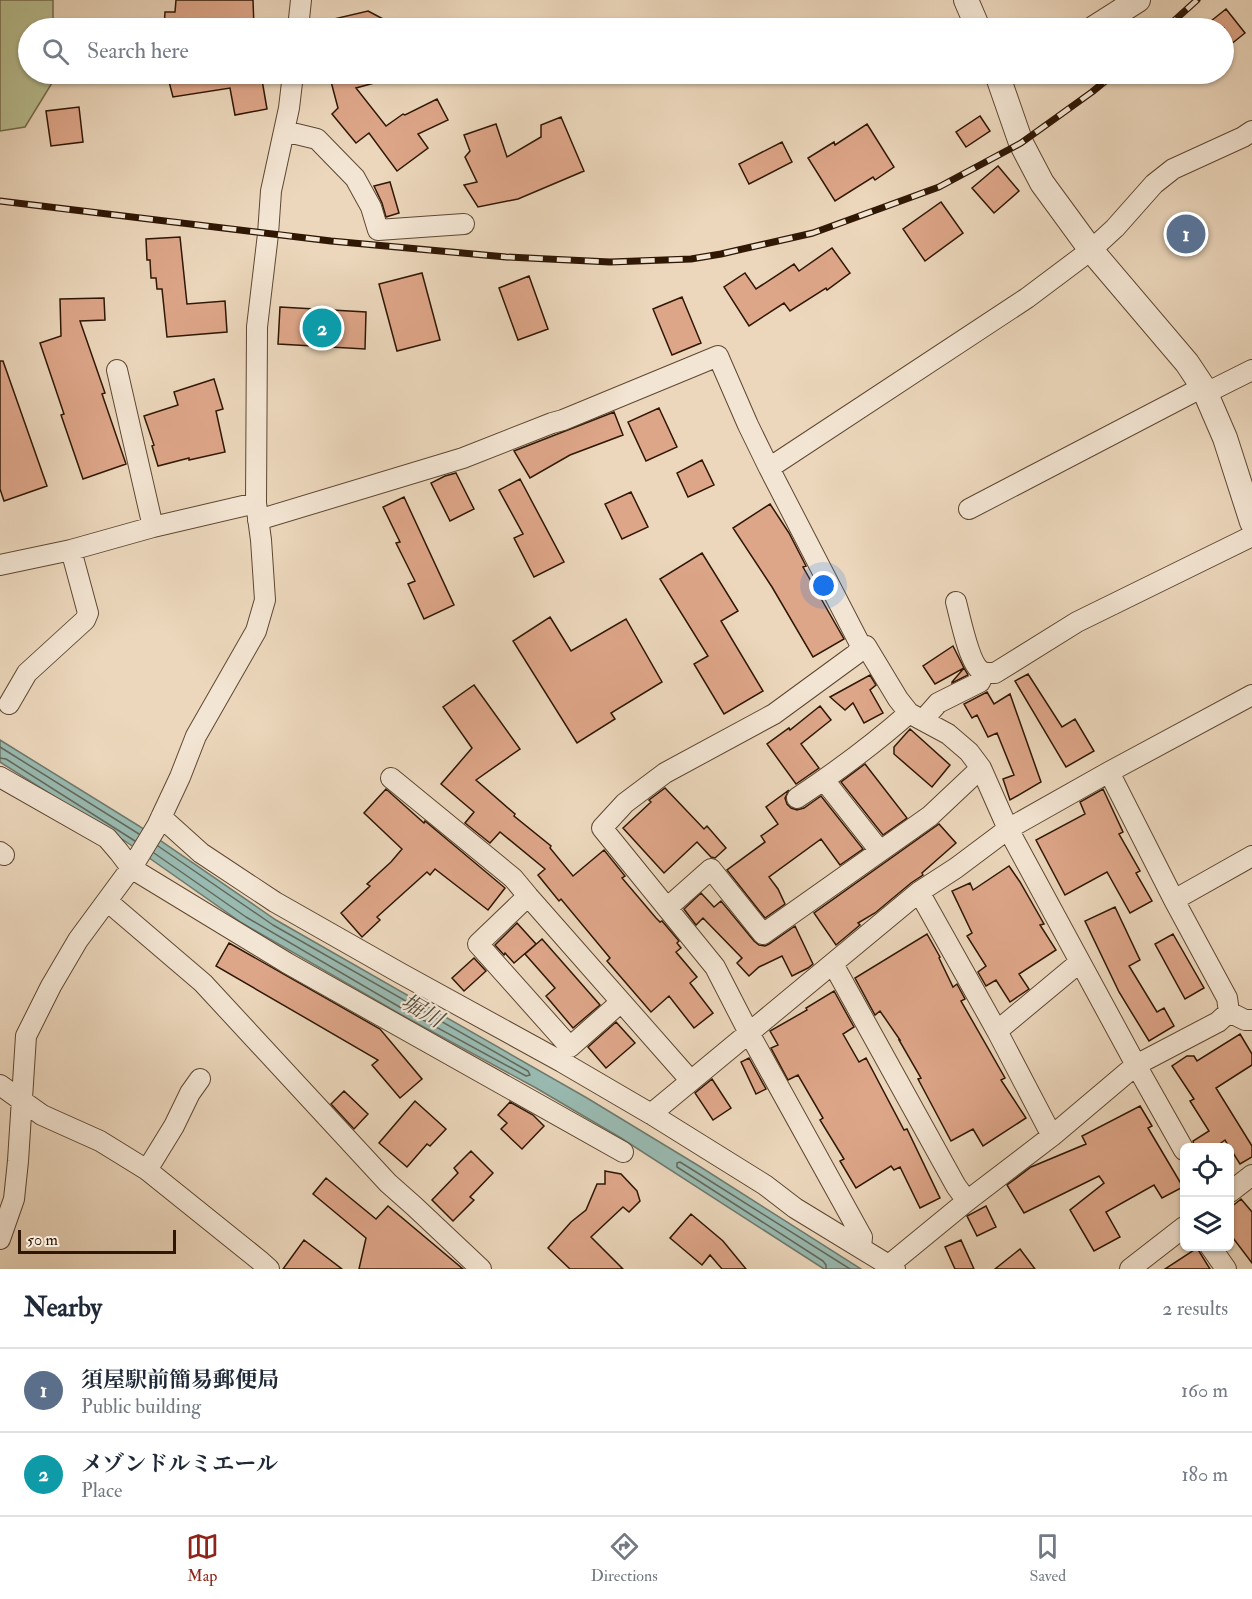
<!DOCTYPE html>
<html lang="en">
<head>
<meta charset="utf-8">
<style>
  :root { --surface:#fff; --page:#f6f6f7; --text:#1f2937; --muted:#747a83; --line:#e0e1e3; --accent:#8f2418 }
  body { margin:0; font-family:"IM FELL Double Pica","Noto Serif JP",serif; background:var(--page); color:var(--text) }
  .controls { position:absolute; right:18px; bottom:18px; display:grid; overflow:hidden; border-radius:9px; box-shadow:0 2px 4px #0004 }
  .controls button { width:54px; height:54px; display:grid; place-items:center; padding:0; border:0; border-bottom:2px solid var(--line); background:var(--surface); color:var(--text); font:30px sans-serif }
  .scale { position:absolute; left:18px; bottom:15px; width:158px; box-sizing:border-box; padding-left:6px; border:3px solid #2f1704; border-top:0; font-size:16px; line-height:21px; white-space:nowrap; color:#2f1704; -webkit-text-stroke:4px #f3e5d3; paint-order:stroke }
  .you { position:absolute; left:824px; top:586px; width:21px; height:21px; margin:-15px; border:4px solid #fff; border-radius:50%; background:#1a73e8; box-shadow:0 0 0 9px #1a73e833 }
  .badge { display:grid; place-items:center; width:39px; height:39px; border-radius:50%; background:var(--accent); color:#fff; font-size:20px; font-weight:700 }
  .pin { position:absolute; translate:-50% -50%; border:3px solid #fff; box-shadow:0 2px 6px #0006 }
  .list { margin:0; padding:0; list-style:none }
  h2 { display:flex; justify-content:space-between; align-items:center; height:78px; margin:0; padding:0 24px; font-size:26px }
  h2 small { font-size:20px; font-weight:400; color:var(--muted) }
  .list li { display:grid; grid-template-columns:39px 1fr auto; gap:18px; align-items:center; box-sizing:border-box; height:84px; padding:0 24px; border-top:2px solid var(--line) }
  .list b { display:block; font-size:22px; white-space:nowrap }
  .list p { margin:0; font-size:20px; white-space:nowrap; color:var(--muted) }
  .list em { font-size:20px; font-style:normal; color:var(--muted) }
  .icon { flex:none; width:33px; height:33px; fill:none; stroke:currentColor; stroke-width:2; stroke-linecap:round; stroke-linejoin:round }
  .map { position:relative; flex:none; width:1252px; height:1269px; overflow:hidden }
  .search { position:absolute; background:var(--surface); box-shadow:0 2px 4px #0004; left:18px; right:18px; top:18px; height:66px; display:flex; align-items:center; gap:15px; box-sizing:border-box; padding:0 21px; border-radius:33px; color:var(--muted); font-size:22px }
  .sheet { height:246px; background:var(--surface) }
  nav { display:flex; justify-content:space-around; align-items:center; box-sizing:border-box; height:84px; border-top:2px solid var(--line); background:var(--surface); font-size:16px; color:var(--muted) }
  nav a { display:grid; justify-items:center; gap:3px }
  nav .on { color:var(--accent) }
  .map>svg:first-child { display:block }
  .green { fill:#b8be90; stroke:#746a4a; stroke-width:1.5 }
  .water { fill:#99bab1; stroke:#6f796c; stroke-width:1.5 }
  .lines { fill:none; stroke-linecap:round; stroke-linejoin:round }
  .shore { stroke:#64685a; stroke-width:1.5 }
  .building { fill:#dea689; stroke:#2f1704; stroke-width:1.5 }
  .minor-casing { stroke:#5e4732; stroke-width:22 }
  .tertiary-casing { stroke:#5e4732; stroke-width:26 }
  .minor { stroke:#f3e5d3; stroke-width:20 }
  .tertiary { stroke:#f3e5d3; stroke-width:24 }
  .rail-casing { stroke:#2f1704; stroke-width:7 }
  .rail { stroke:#f3e5d3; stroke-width:4.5; stroke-dasharray:14; stroke-linecap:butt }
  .labels { text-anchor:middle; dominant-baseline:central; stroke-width:4.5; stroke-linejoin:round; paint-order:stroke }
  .water-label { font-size:22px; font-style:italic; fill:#545041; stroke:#f3e5d3 }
</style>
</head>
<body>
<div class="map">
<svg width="1252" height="1269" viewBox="0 0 1252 1269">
  <rect width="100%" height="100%" fill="#ecd7bc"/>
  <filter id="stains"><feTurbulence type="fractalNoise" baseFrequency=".00333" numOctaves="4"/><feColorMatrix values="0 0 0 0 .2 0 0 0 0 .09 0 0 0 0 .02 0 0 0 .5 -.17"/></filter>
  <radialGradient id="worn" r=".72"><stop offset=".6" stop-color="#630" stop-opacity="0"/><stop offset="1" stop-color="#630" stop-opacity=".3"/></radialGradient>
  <!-- green -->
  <path class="green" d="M0,0H53V28H28V74H53L52,83L25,127L0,131Z"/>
  <!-- water -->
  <path class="water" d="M0,740L139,826L276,920L587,1098L699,1166L861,1269H824L621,1138L536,1088L400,1014L242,923L125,841L0,762Z"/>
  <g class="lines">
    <!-- shore -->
    <path class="shore" d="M0,747L139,834
      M0,758L6,759L135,841
      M154,853L246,917L403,1009L526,1076L530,1075L528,1071L273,925L158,846
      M826,1269V1265L823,1261L677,1167V1163L680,1162L696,1172L850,1269"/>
  </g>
  <!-- building -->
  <path class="building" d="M176,0H253L254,28H164L165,12H175Z
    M1226,9L1245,33L1230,45L1224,37V28H1217L1211,21Z
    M368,11L400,28H322L321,22Z
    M167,74H261L267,109L235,115L230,88L173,97Z
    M329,74H388L389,79L356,88L386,126L403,114L405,115L437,99L448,120L418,134L428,148L397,171L369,133L356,143L332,114L338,108Z
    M79,107L83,142L51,146L46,111Z
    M980,116L990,131L966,147L956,132Z
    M561,117L584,171L518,199L478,207L464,185L477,182L465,157L470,151L464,135L496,124L507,157L541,137V125Z
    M867,124L894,167L875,180L873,177L835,201L808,158L834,142L835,145Z
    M782,142L792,162L749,184L739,164Z
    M998,166L1019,191L994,213L972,188Z
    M390,182L399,213L386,217L382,203L374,186Z
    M941,202L963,233L925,261L903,229Z
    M180,237L187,304L225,301L227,332L167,337L162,289H157L156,278H151L150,260H147L146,239Z
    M832,248L850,273L827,290L826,288L790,311L784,303L749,326L724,287L745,273L756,289L794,264L799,271Z
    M422,273L440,340L397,351L379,284Z
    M529,276L548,329L518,340L499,288Z
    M682,297L701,343L672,355L653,309Z
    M104,298L105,320L80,321L105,393L102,394L126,464L83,479L61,415L64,414L40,343L61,336L60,299Z
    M280,307L366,312L365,349L278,344Z
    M0,361H3L47,486L4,501L0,489Z
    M214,379L223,409L216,411L225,452L189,460V458L158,466L152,446L154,445L144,416L178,405L174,392Z
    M659,408L677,447L646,461L628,422Z
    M614,412L623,435L570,455L530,478L514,451Z
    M702,460L714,485L688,497L677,473Z
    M456,473L474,509L450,521L431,483L445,476Z
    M520,479L564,562L534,577L514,538L523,534L499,490Z
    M631,492L648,527L622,539L605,504Z
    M404,497L454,605L424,619L408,584L415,581L396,543L400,542L383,507Z
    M770,504L789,533L806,566L803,567L844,639L813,657L772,587L733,528Z
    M702,553L738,611L721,621L763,691L724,714L694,664L708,656L660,579Z
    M550,617L571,651L626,619L662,682L611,713L615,719L577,743L513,641Z
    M953,646L964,668L935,684L923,666Z
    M964,668L968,675L952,683V682Z
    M1028,674L1062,727L1075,719L1094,751L1066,767L1015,681Z
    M870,675L876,685L870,690L883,713L864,723L853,703L845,710L830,697Z
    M474,685L520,749L476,780L515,814L514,816L551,846L550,848L573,876L604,850L625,876L622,878L656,918L660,922L662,921L679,941L677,943L681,948L676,952L697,977L690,983L713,1013L694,1028L669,996L651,1012L607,961L610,958L561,899L559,901L538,875L545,869L500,832L490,843L465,823L474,812L441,784L472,748L443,707Z
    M987,692L994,704L1010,694L1041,782L1010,800L1003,779L1014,775L997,733L988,737L977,715L972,718L964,704Z
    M820,706L831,720L801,744L819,768L796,784L767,744L789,728L790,730Z
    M910,729L950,765L932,787L894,754V747Z
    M865,764L907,818L883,835L841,782Z
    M665,788L704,829L707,826L726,848L715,858L711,857L697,842L664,873L623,828L651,802L649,800Z
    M386,789L424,823L425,821L505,888L488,910L435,869L430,875L427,872L377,917L380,920L362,937L341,913L370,886L367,884L391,862L402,849L364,813Z
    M1103,789L1123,832L1119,834L1140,871L1136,873L1152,901L1130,913L1107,872L1065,895L1036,840L1085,814L1080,802Z
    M789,790L785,798L787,804L791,808L797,810L804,808L821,796L863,849L840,865L821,839L769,877L778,889L785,904L765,918L727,870L765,842L761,836L778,824L766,807Z
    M939,824L956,843L922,873L923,875L911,883L875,913L858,923L860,925L836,945L814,913Z
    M1009,866L1020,882L1044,924L1040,925L1056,950L1019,974L1029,989L1010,1002L996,980L986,986L978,972L986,966L967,936L972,933L952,891L970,883L973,890Z
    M701,893L714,907L721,901L754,941L759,945L765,946L769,944L795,926L813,964L808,968L792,976L782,956L759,967L749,976L737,963L742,958L703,918L696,925L684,909Z
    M1115,907L1140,960L1129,966L1157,1012L1164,1008L1174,1026L1149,1041L1119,992L1085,921Z
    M517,923L536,944L514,963L505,953L504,955L495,945Z
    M927,934L940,957L939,958L953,987L957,984L965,999L961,1001L1005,1078L1001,1080L1026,1118L983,1146L973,1129L951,1141L918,1079L921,1078L899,1040H900L880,1011L875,1015L855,978Z
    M1173,934L1204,988L1185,999L1155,944Z
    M542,939L600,1005L573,1028L546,996L555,988L525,954Z
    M229,943L380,1029L422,1079L400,1098L372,1065L378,1060L216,966Z
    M474,958L486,971L464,991L452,978Z
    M834,991L854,1027L843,1034L859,1062L866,1058L904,1130L907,1129L940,1198L920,1208L900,1167L894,1170L891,1166L856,1188L840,1161L844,1159L820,1120L823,1118L798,1075L788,1080L771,1048L778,1045L770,1031L807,1010L806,1008Z
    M616,1022L635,1043L606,1068L588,1047Z
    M1240,1034L1252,1054V1065L1216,1088L1252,1146V1157L1240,1164L1225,1140L1214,1148H1195L1193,1141L1209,1131L1190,1101L1194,1099L1172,1066L1187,1056H1194L1197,1061Z
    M749,1058L766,1089L756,1094L741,1062Z
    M712,1079L731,1108L713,1120L695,1093Z
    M344,1091L368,1114L354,1129L331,1104Z
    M415,1101L446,1129L430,1146L427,1144L407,1167L379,1143Z
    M510,1102L533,1115L544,1126L522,1149L501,1129L507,1123L498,1115Z
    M1140,1106L1152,1126L1148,1128L1183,1187L1162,1198L1154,1185L1106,1212L1120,1237L1094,1251L1070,1210L1104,1183L1099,1176L1024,1213L1007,1185L1031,1167L1086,1144L1082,1136Z
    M471,1151L493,1173L470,1197L474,1200L453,1221L432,1200L458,1173L454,1168Z
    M605,1171L621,1174L637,1191L640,1201L629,1212L623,1207L591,1237L623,1269H570L548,1248L571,1222L586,1210L597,1184H605Z
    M326,1178L376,1219L388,1206L463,1269H359L366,1238L313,1194Z
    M1241,1199L1252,1212V1263L1230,1234V1208Z
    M986,1206L996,1227L977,1236L967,1216Z
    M691,1214L723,1241L746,1269H722L710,1255L702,1265L670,1238Z
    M304,1240L342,1269H283Z
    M961,1240L974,1269H955L945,1247Z
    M1197,1248L1210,1269H1165Z
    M1020,1249L1035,1269H995Z"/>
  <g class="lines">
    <!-- minor casing -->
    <g class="minor-casing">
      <path id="minor" d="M298,28L301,0
        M284,131L317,139L355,178L371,207L378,230L464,224
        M117,370L153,527L256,503
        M1206,393L1252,370
        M769,468L1027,298L1091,250L1115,228L1154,184L1173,169L1243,137L1252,131
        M969,509L1203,387
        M258,520L463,458L552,423L563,420L718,356L748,425L769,468L861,646H866L898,699L909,713L948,734L969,752L981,768L1008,829L1136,1065L1184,1150
        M0,565L71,550
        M956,602C960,617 969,663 981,671C986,674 990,673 995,673L1077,622L1252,536
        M9,704L27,673L85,620L88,613L71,550L153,527
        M923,720L938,703L980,682L984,673
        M1109,772L1174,900L1252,856
        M0,777L107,838L119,852L131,868L287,963L623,1152
        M391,778L513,878L528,896L478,944L570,1047L621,1002
        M824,780L880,851
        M797,798C836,772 874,744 909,713
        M161,817L201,853L275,902L400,973L562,1062L651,1114L765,1185L795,1208L895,1269
        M0,852L4,855
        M919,892L997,1031
        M528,896L691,1081
        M107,901L203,983L388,1183L414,1206L481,1269
        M667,908L711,869L763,934L930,816L981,768
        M1080,962L997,1031L1052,1136L1136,1065L1218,1022L1229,1012L1227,998L1174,900
        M833,964L956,1186L967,1201L1052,1136
        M1229,1012L1245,1020H1252
        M0,1085L42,1115L100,1141L147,1170L259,1260L269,1269
        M651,1114L919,892L956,868L1008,829L1109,772L1252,695
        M147,1170L174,1126L190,1093L200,1079
        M1230,1192L1252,1175
        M0,1239L14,1199L18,1161L26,1036L51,986L78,940L134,864L157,826L180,777L196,736L256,631L265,600L261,540L256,503L257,327L268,234L271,191L289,108L293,74
        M1210,1246L1226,1269
        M861,1248L862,1237L749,1033L715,967L602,828L625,803L665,773L774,714L856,654L861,646
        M889,1265L967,1201
        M1130,1269L1184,1227"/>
    </g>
    <!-- tertiary casing -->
    <g class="tertiary-casing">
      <path id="tertiary" d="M966,0L978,28
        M1094,28L1138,0
        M997,74L1021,143L1042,183L1091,250L1187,363L1203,387L1225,438L1252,522"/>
    </g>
    <!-- minor -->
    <use href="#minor" class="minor"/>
    <!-- tertiary -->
    <use href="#tertiary" class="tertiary"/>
    <!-- rail casing -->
    <g class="rail-casing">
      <path id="rail" d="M1166,28L1197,0
        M0,201L331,241L506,257L610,262L691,259L721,254L813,233L939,187L1021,143L1092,92L1114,74"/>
    </g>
    <!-- rail -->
    <use href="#rail" class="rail"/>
  </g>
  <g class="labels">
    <!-- water labels -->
    <g class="water-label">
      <text transform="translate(422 1011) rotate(30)">堀川</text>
    </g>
  </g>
  <rect width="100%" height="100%" filter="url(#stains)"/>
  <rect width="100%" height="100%" fill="url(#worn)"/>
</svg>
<div class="controls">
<button><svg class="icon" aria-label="locate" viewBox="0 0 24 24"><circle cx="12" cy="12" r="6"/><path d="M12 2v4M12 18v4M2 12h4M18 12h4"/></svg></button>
<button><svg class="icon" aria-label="layers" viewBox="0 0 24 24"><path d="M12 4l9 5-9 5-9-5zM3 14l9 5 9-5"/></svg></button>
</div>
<div class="scale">50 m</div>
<div class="you"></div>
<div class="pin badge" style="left:1186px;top:234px;background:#5c6f8a">1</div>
<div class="pin badge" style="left:322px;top:328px;background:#0f9aa8">2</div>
<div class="search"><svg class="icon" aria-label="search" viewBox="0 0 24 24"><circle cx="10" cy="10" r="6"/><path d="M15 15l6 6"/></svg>Search here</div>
</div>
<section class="sheet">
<h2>Nearby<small>2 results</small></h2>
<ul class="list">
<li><span class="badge" style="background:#5c6f8a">1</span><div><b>須屋駅前簡易郵便局</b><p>Public building</p></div><em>160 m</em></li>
<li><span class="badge" style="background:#0f9aa8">2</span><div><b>メゾンドルミエール</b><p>Place</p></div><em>180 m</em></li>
</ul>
</section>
<nav>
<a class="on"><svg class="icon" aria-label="map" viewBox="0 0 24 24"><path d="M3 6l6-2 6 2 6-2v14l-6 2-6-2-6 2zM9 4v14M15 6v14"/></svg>Map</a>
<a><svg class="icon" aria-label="directions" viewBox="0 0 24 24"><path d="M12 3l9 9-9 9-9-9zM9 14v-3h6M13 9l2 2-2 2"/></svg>Directions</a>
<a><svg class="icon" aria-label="saved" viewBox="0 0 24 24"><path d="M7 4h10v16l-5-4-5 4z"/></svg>Saved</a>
</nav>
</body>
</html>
